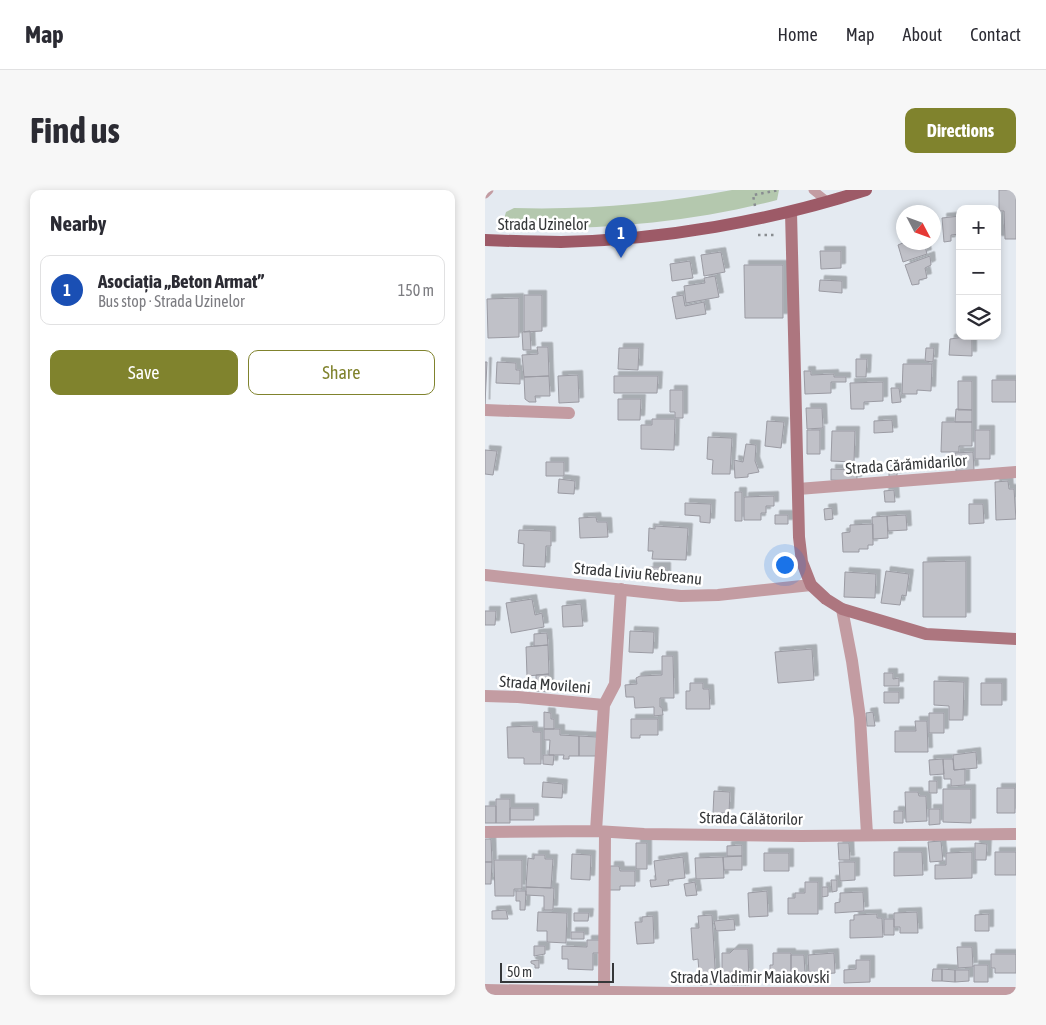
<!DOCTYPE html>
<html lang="en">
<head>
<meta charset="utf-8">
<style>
  :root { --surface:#fff; --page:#f7f7f7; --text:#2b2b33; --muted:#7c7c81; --line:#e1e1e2; --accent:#80832d }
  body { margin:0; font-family:"Asap Condensed",sans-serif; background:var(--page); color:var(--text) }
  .controls { position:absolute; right:15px; top:15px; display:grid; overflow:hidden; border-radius:10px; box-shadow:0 2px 8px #0003 }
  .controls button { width:45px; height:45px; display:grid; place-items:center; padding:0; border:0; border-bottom:1px solid var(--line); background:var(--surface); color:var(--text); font:25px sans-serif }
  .compass { position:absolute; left:411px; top:15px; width:45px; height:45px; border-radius:50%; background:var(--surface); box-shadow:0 2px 8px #0003; rotate:131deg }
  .scale { position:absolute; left:15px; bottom:12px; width:114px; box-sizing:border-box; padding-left:5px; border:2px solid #353739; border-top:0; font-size:14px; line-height:18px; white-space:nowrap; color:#353739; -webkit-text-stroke:4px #fff; paint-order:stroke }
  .you { position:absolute; left:299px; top:374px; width:18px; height:18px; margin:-12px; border:4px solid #fff; border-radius:50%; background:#1a73e8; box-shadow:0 0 0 8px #1a73e833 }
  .badge { display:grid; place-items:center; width:32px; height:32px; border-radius:50%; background:var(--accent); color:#fff; font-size:16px; font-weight:700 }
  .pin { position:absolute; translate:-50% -41px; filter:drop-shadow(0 1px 2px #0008) }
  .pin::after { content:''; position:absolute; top:26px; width:18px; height:15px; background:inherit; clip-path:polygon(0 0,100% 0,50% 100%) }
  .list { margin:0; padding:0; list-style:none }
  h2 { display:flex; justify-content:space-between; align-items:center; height:65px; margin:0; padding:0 20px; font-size:21px }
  h2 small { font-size:16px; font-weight:400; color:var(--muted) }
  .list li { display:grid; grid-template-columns:32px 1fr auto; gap:15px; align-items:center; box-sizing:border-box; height:70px; margin:0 10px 10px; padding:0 10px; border:1px solid var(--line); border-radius:10px }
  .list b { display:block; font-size:19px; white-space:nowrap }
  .list p { margin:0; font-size:16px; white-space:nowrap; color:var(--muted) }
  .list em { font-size:16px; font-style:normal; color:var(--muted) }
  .actions { display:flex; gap:10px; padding:15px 20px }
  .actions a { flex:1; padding:11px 0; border:1px solid var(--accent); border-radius:10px; text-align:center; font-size:18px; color:var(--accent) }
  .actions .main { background:var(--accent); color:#fff }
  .icon { flex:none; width:28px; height:28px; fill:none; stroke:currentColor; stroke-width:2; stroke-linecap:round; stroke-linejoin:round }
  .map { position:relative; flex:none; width:531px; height:805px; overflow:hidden; border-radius:10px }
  header { display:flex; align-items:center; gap:30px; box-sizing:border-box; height:70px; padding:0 25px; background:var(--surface); border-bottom:1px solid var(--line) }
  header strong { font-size:24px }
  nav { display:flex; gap:28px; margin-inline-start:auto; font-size:18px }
  .intro { display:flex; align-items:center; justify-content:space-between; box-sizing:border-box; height:120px; padding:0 30px }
  h1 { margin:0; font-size:35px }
  .button { padding:12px 22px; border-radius:10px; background:var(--accent); color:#fff; font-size:18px; font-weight:700 }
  main { display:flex; gap:30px; padding:0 30px }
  aside { flex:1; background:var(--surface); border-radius:10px; box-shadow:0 2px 8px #0003 }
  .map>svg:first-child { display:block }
  .green { fill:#b4c8ae }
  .building { fill:#c0c1c8; stroke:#9b9ba3; filter:url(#shadow) }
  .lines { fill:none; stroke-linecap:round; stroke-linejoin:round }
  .path { stroke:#888c90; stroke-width:2.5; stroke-dasharray:2.5 4; stroke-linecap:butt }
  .lane { stroke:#c39ca2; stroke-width:9 }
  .street { stroke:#c39ca2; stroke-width:12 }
  .secondary { stroke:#ad767f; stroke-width:12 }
  .primary { stroke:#9d5a67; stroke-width:12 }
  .labels { text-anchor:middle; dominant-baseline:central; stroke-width:5; stroke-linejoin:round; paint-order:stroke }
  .street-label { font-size:16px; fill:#353739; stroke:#fff }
</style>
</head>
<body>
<header>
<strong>Map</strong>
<nav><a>Home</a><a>Map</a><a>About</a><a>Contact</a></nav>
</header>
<div class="intro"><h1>Find us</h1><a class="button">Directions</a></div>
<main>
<aside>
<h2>Nearby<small></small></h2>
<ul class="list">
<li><span class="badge" style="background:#1a4fb4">1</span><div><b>Asociația „Beton Armat”</b><p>Bus stop · Strada Uzinelor</p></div><em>150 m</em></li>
</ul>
<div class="actions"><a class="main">Save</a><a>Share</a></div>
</aside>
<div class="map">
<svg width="531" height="805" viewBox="0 0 531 805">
  <defs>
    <filter id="shadow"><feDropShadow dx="4.5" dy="-4.5" stdDeviation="0" flood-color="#0004"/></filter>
  </defs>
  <rect width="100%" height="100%" fill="#e4eaf1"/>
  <!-- green -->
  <path class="green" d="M247,0H294L292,10C205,33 116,40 27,38L21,35L19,29L21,22L29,18C103,20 174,14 247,0Z"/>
  <!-- building -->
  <path class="building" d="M514,0H531V49H520L519,21H514Z
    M512,23H514L515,50H512Z
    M475,26V44L466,45V51L459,52L457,28Z
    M420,52H439L442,64L418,72L413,55Z
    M335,61H356V78L336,79Z
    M236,62L240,82L219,86L216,65Z
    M445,66L446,75L440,78L442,88L434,90V94L427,95L420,75Z
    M205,71L208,88L187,91L185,74Z
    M259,75H298V128H260Z
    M230,86L234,107L201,113L199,96L220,93L219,88Z
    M335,90L357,91V103L334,101Z
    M39,105H57V141L39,142Z
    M198,105L200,116L219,112L221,124L191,129L187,107Z
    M34,108V147L3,148L2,109Z
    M45,141L46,160H38L37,142Z
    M487,146V166L464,165L465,149Z
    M52,157H63L64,186L39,187L37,165L53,164Z
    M134,158H154L153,180L133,179Z
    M441,158H449L448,172L440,171Z
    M371,169H382L381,187H371Z
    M0,172H2L0,214Z
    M12,172L31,173V180H35V194L11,193Z
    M418,174H447L446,201L432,200V204H417Z
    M319,181H326V185L349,184V187H361V192H346V203L320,204Z
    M93,185L94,212L74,213L73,186Z
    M64,186L65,206H50L51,212H44L40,209L39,187Z
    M129,186H173L172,203H129Z
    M507,190H531V212H507Z
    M473,191H487V220H473Z
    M398,192V211L379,212V219H366L365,193Z
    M406,198H414L416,212L407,213Z
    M185,200H198V228H190V222H185Z
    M133,209H156L155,230H133Z
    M321,218H337L338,238L322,239Z
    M471,219L487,220V232H470Z
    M167,229H190L189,260L156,259V235H167Z
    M407,230L408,242L389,243V231Z
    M282,231L299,232L296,258L280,256Z
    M457,232H487V256H474V262H456Z
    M322,240H335V264H322Z
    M490,240H505V269H490Z
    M347,241H370L369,272L346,271Z
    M223,247L247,248L245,284H227L228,270L222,269Z
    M261,254L271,255L270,271L274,282L263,284V287L250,288L249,270L258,272Z
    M0,260L12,261L8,285L0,284Z
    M488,262L489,280L471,281L470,263Z
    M61,272H79V286H61Z
    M412,275V287H404V276Z
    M346,279L372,280V291L346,290Z
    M74,289L90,291L89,304L73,303Z
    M523,291L524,299H529L531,329L511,330L510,292Z
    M409,300L410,312H400L399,301Z
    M250,302H257V331H250Z
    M289,306V316H281V323H276V330H259V307Z
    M200,313L226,314L225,333L215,332V326L200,325Z
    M484,314H498L499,333L484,334Z
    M347,318L348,329L340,330L339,319Z
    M290,325H303V334H290Z
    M421,325L422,340L403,341L402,326Z
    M402,326L403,348L388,349L387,327Z
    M111,327L112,332H122L123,347L95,348L94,328Z
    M388,334V355H383V359H374V362H358L357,343L365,342V335Z
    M170,336L203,338L201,370L167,369L168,361H163L164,338L170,339Z
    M34,340L66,341V356H61L60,377L38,376L39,354L33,353Z
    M481,371V427H438V372Z
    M164,377H181V389H164Z
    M401,381L424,384L421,406L417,405L415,415L396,413Z
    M360,382L391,384L390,408L359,407Z
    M47,409L50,425L57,423L59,437L26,443L21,413Z
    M96,414L98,436L78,437L77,416Z
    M0,421H11L10,435H0Z
    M145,441L169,442L168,463L144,462Z
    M62,443L63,455L49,456V444Z
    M63,455L64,484L42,486L41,457Z
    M327,459L329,490L293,493L290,462Z
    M177,466H188L189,508H175V517H177L178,525L169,526V517L150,518L149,507H141L140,495L152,494L151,488L155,486L177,485Z
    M399,483H408V489L414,488V496H399Z
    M64,484V502L51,501V485Z
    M449,491L479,492L478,530H464V516L449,515Z
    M205,493H218V499H224L225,519H201V501H205Z
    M496,493H517V515H496Z
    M399,502H414V513H399Z
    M59,522L66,523V529H69V539H59Z
    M388,522L390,536H382L381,523Z
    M444,523H459V543H444Z
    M146,529H173V545H155V548H146Z
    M430,531H442L443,562H410V541H431Z
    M48,536V542H56V574H39V568H23L22,537Z
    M59,539H75V545L94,546V566H84V569H78L79,565H64L65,550H59Z
    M94,546L112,547L111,566H94Z
    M491,562L492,578L469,580L468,565Z
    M58,565H69L68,575L58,574Z
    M458,569L459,584L445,585L444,570Z
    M458,569H468L469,580L480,579V595L466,596V589H459Z
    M444,591H452V603H444Z
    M58,592L78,594L77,608L57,607Z
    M512,598H530V623H512Z
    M458,599H486V633L458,632Z
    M229,601L245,602L244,623H228Z
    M420,602H433L434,606H441L442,631L421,632Z
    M11,609H25V633H11Z
    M0,616H11V633H0Z
    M25,618H49V630H25Z
    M444,619H455V634L444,635Z
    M409,621H418V633H409Z
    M0,649H6L7,672H0Z
    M456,651L458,671L445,672L443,652Z
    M151,653H162V679H151Z
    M353,653H364L365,670H354Z
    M490,653L502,654L501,670H490Z
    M257,655V666H242V656Z
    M409,662H437L438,685L409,686Z
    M487,662V688L450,689V675H461V663Z
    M510,662H531V685H510Z
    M279,663H304V681H279Z
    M87,664L106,665L105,690L86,689Z
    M49,665H60V669H68L66,698L41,697L43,668L49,669Z
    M257,666V680H239L238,667Z
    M198,667L200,688L183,690L184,695L166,697L165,690H171L169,671Z
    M238,667L239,688L211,689L210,668Z
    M9,670H37V699H29V706H10Z
    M0,672H7L6,694H0Z
    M354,672H370V690L355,691Z
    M125,676H134L135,681H150V696H135V700H124Z
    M346,690H352V701L347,702Z
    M210,692L212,705L201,706L199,694Z
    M320,692H333V724H303V708H310V703H320Z
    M41,697L69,698L68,720H59V706L41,705Z
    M337,697H343V706L337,707Z
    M31,701H41L40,720H35V711H31Z
    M282,701L283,726L264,727L263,703Z
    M378,702L379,721L350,723V713L355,712V703Z
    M21,720L23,729H7V721Z
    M53,722L82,723L81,753L62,752V741H52Z
    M432,722L433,743H415V737H409V723Z
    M89,723H104L103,731H89Z
    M392,724V728H397L398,747L365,748V730H369V725Z
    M504,724V741H490V725Z
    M227,725L231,794L215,795L213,769L208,770L206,738H214L213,726Z
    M168,726L169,753L152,754L150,732H157V727Z
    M249,729L250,740L231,741L229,731Z
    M399,729H409V745H399Z
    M86,742H99V749H86Z
    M102,750H116V763H108V780L83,779V769H77V756L102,757Z
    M49,756H60V764L49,766Z
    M472,757H487L488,777L473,778Z
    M249,759H263L264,795H247V792H237V763H245Z
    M288,763H306V793H285V775H288Z
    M349,763L350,783L324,785L323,765Z
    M506,764H531V783H510V778H506Z
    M306,765H319L320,783H306Z
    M54,770V778H50V775L46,773V771Z
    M371,770H385V792L359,793V780L371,779Z
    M489,775H503V792H489Z
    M448,779H457V791H447Z
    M457,779L470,780V792L457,791Z
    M470,780H484V791L470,792Z
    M306,783H320V793H306Z"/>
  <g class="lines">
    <!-- path -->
    <path class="path" d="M270,16L268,5L294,0
      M273,45H292"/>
    <!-- lane -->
    <path class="lane" d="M328,0L343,12
      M0,4L4,0"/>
    <!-- street -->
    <path class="street" d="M0,220L84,223
      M313,299L531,282
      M0,385L196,406L233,405L326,395
      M357,419L367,471L375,528L382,644
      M0,506L33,507L119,515
      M111,641L119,515L130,494L136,399
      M0,642L111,641L159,644L316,646L531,644
      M0,800L188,803H531
      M119,801L120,642"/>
    <!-- secondary -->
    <path class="secondary" d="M306,22L314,347L317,372L326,395L341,409L357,419L441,444L531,449"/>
    <!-- primary -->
    <path class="primary" d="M0,50C25,51 51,52 76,52C177,50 285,31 381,0"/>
  </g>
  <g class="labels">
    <!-- street labels -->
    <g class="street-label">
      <text x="58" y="34">Strada Uzinelor</text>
      <text transform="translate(421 274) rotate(-4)">Strada Cărămidarilor</text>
      <text transform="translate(153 383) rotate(5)">Strada Liviu Rebreanu</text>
      <text transform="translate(60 494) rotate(4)">Strada Movileni</text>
      <text transform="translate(266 628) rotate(1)">Strada Călătorilor</text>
      <text x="265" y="787">Strada Vladimir Maiakovski</text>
    </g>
  </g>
</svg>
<div class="controls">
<button>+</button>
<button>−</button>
<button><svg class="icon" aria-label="layers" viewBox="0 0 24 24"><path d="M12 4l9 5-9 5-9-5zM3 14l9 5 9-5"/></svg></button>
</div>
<svg class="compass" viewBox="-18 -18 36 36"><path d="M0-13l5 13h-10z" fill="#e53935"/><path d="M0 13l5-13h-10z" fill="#7c7c81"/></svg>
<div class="scale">50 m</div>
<div class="you"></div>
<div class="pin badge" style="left:136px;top:68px;background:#1a4fb4">1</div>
</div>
</main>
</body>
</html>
